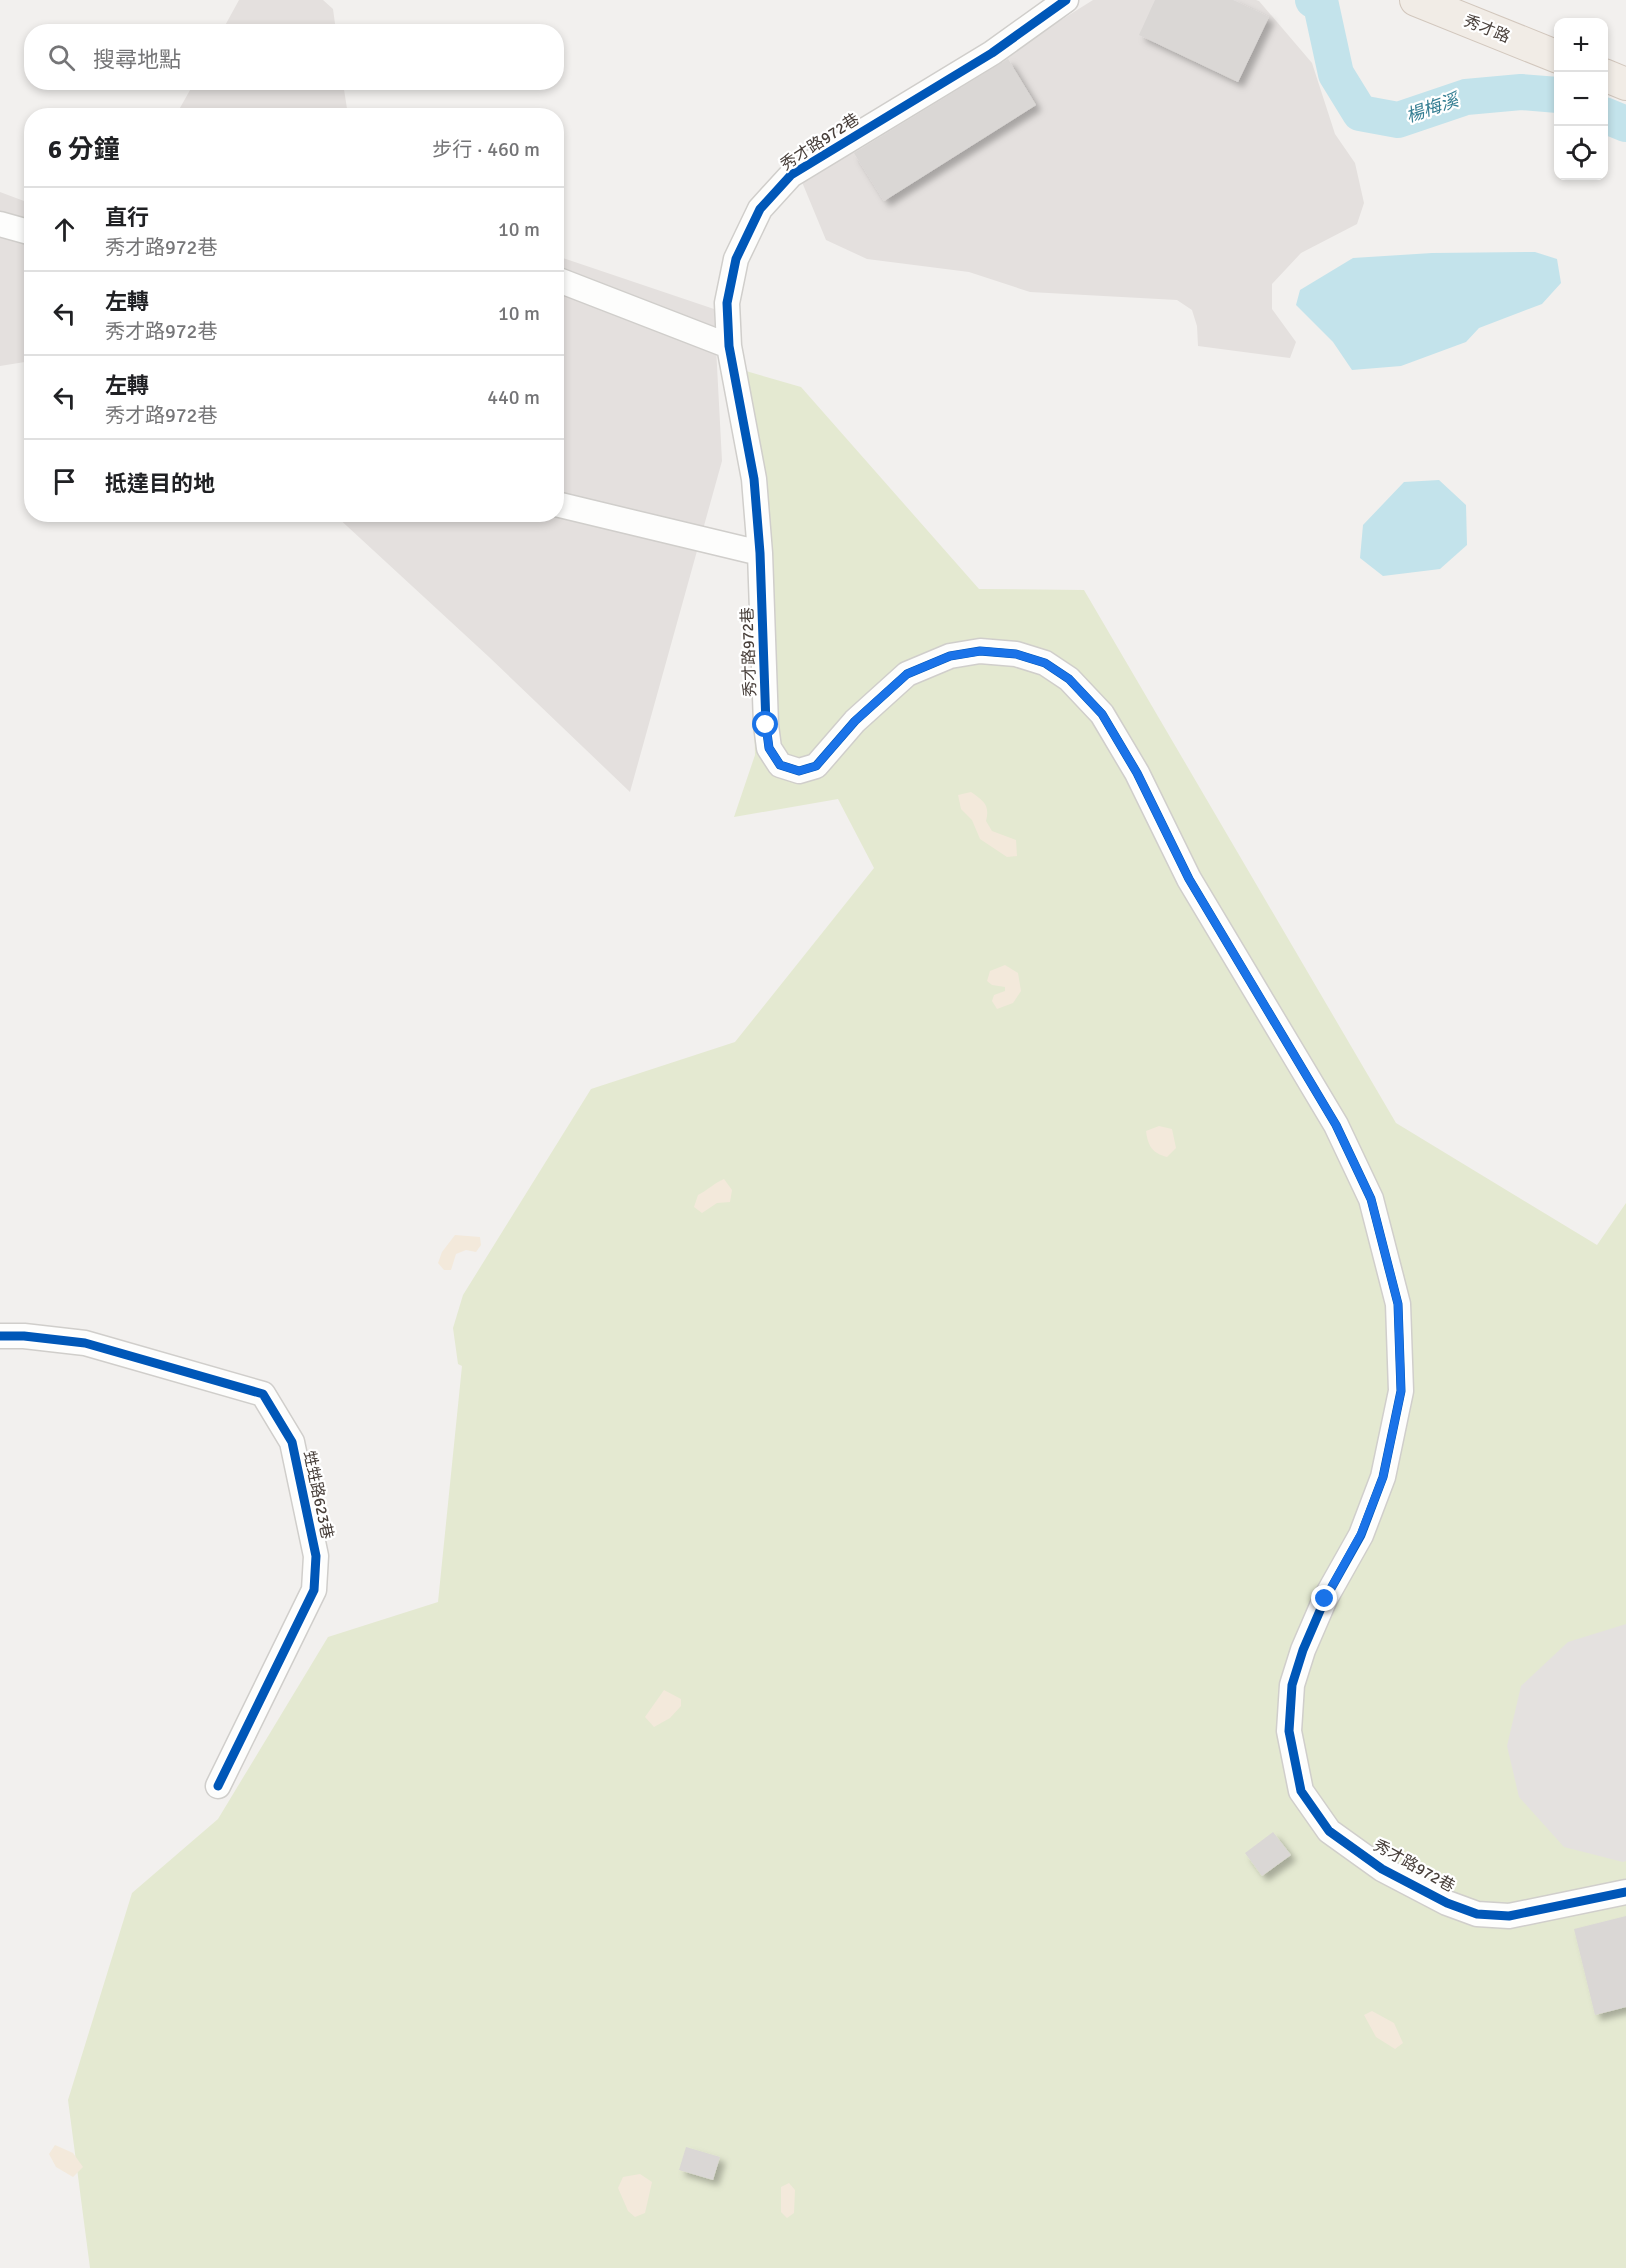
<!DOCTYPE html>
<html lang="zh-TW">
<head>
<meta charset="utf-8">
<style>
  :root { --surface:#fff; --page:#f2f2f2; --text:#202124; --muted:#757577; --line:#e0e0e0 }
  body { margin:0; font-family:Signika,"Noto Sans TC",sans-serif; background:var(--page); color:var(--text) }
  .controls { position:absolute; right:18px; top:18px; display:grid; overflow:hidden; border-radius:12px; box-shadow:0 3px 9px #0003 }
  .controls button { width:54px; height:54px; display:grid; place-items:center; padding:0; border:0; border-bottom:2px solid var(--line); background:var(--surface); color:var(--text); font:30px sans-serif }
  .stop { position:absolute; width:18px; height:18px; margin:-14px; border:4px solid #1a73e8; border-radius:50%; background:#fff }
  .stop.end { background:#1a73e8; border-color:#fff; box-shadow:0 2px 6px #0008 }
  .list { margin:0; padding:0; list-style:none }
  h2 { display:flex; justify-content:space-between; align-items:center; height:78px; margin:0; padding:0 24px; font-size:26px }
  h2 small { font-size:20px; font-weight:400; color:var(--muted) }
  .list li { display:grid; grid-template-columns:39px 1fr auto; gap:18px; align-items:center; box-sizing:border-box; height:84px; padding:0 24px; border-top:2px solid var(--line) }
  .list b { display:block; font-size:22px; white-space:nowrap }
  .list p { margin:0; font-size:20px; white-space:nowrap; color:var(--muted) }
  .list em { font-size:20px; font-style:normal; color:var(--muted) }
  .icon { flex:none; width:33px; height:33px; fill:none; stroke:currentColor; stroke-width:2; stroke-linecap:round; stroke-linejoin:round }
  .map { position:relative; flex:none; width:1626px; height:2268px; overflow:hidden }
  .search { position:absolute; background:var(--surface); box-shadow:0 3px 9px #0003; left:24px; top:24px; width:540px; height:66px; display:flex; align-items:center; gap:15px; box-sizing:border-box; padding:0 21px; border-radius:24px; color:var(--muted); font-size:22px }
  .panel { position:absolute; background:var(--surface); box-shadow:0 3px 9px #0003; left:24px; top:108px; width:540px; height:414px; border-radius:24px }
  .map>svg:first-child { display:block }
  .industrial { fill:#e4e0de }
  .green { fill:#e4e9d1 }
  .sand { fill:#f3e9db }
  .parking { fill:#e4e1df }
  .water { fill:#c3e3eb }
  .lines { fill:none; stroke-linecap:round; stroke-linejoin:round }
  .river { stroke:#c3e3eb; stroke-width:36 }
  .building { fill:#dad7d5; filter:url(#shadow) }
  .minor-casing { stroke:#d0cecb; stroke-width:27 }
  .major-casing { stroke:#d2c7bd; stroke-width:34 }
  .minor { stroke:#fdfdfc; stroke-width:24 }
  .major { stroke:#f1ece6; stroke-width:32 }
  .cycleway-casing { stroke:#fff; stroke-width:13 }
  .cycleway { stroke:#0057b8; stroke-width:9 }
  .route { stroke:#1a73e8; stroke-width:8 }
  .labels { text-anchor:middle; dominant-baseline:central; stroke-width:4.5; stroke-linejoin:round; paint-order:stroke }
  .street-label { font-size:16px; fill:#483f3a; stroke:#fff }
  .water-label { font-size:18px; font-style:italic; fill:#367f93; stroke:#fff }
</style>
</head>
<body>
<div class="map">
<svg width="1626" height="2268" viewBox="0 0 1626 2268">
  <defs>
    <filter id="shadow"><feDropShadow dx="5.5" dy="5.5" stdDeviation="3" flood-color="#0004"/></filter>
  </defs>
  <rect width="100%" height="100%" fill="#f2f0ee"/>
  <!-- industrial -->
  <path class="industrial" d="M239,0H323L333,9L336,31H222Z
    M1093,0H1256L1259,1L1312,63L1335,134L1355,163L1364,203L1357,224L1301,253L1272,284V309L1296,342L1290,358L1198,346L1197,326L1192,310L1177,300L1030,292L969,272L867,259L826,240L802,182Z
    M194,83H343L348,115H176Z
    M0,192L32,204L31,361L0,366Z
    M557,256L714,309L722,461L630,792L489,657L335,515L556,514Z"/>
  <!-- green -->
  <path class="green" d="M746,371L801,387L979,589L1084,590L1396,1123L1597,1245L1626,1203V2268H90L68,2100L132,1893L218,1819L328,1637L438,1602L462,1366L458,1364L453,1328L463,1295L591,1089L735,1042L874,868L838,799L734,817L755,755Z"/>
  <!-- sand -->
  <path class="sand" d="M971,792C984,801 990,805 986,821L992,831L1016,840L1017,856L1007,857L980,839L972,820L961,809L958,795Z
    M1005,965L1018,973L1021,991L1013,1003L997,1009L992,1001L994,995L1005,991V987L992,985L987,981L990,971Z
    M1159,1126L1172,1129L1176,1148L1167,1157C1152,1153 1148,1146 1146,1131Z
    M724,1179L732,1190L730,1202L717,1203L702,1213L694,1207L698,1195C708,1190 714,1183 724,1179Z
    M455,1235L480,1237L481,1245L476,1252L466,1250L456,1254L451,1270H444L438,1263L442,1252Z
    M664,1690L681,1699V1706L670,1718L654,1727L645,1717Z
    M1372,2011L1394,2023L1403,2043L1395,2049L1376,2037L1364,2015Z
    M55,2145L73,2153L83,2167L73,2177L56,2167L49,2154Z
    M640,2174L652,2182L645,2213L635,2217L628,2211L618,2188L623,2177Z
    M789,2183L795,2190L794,2213L787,2218L781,2212V2187Z"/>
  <!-- parking -->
  <path class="parking" d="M1626,1624V1861L1623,1862L1564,1847L1519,1797L1507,1746L1521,1686L1568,1642Z"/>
  <!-- water -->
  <path class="water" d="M1535,252L1557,259L1561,283L1542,304L1479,328L1466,342L1401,366L1352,370L1333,342L1296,305L1300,290L1353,258L1432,253Z
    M1439,480L1466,505L1467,545L1440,569L1383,576L1360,558L1363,525L1404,482Z"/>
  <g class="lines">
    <!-- river -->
    <path class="river" d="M1313,0L1321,5L1336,74L1360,113L1398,120L1466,97L1521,92L1558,95
      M1604,115L1626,124"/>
  </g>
  <!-- building -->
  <path class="building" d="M1155,0H1233L1269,17L1238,82L1139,35Z
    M1008,59L1036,105L884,201L854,153Z
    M1273,1832L1291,1855L1262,1876L1245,1853Z
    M1626,1916V2007L1595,2015L1574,1929Z
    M686,2147L720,2157L713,2180L679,2170Z"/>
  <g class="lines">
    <!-- minor casing -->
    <g class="minor-casing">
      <path id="minor" d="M1066,0L992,53L791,175L760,209L736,259L727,303L729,346L754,479L760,553L766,725L769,748L780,765L799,771L816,766L855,721L907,674L950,656L980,651L1016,654L1045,663L1069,679L1102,714L1137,773L1189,879L1336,1125L1371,1199L1398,1304L1401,1391L1383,1477L1361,1535L1325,1599L1303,1650L1292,1685L1289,1731L1301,1791L1329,1831L1382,1869L1447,1903L1477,1914L1509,1916L1626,1892
        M0,224L32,233
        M556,279L729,346
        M556,504L760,553
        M0,1336H24L85,1343L263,1394L292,1442L316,1556L314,1590L218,1786"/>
    </g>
    <!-- major casing -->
    <g class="major-casing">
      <path id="major" d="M1416,0L1558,57
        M1604,75L1626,84"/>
    </g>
    <!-- minor -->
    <use href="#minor" class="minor"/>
    <!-- major -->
    <use href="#major" class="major"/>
    <!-- cycleway casing -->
    <g class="cycleway-casing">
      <path id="cycleway" d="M1066,0L992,53L791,175L760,209L736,259L727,303L729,346L754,479L760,553L766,725L769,748L780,765L799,771L816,766L855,721L907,674L950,656L980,651L1016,654L1045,663L1069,679L1102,714L1137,773L1189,879L1336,1125L1371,1199L1398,1304L1401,1391L1383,1477L1361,1535L1325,1599L1303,1650L1292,1685L1289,1731L1301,1791L1329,1831L1382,1869L1447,1903L1477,1914L1509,1916L1626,1892
        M0,1336H24L85,1343L263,1394L292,1442L316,1556L314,1590L218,1786"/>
    </g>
    <!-- cycleway -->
    <use href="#cycleway" class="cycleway"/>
  </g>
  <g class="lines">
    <!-- route -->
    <path class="route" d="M766,725L769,748L780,765L799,771L816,766L855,721L907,674L950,656L981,651L1016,654L1045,663L1069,679L1102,714L1137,773L1189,879L1336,1125L1371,1199L1398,1304L1401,1391L1383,1477L1361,1534L1325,1599"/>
  </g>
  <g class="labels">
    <!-- street labels -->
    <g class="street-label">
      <text transform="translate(1487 29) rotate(22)">秀才路</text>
      <text transform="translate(820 142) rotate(-33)">秀才路972巷</text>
      <text transform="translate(749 652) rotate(-92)">秀才路972巷</text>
      <text transform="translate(318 1495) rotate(78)">甡甡路623巷</text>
      <text transform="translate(1414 1866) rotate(29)">秀才路972巷</text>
    </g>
    <!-- water labels -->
    <g class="water-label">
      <text transform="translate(1432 108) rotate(-19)">楊梅溪</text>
    </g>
  </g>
</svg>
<div class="controls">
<button>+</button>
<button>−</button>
<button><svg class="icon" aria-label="locate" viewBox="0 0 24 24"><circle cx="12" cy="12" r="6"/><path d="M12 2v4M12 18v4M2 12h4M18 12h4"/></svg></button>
</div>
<div class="stop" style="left:766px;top:725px"></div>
<div class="stop end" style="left:1325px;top:1599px"></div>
<div class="search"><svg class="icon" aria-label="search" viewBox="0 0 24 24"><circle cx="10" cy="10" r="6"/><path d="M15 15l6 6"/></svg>搜尋地點</div>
<section class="panel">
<h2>6 分鐘<small>步行 · 460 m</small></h2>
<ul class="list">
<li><svg class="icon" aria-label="ahead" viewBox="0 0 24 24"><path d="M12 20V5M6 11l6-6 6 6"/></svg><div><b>直行</b><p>秀才路972巷</p></div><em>10 m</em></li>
<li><svg class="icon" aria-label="left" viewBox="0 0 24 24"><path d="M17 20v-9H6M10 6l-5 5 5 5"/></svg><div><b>左轉</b><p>秀才路972巷</p></div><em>10 m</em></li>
<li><svg class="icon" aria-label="left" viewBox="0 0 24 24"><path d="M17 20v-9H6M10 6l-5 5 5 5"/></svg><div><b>左轉</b><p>秀才路972巷</p></div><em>440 m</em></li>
<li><svg class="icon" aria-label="arrive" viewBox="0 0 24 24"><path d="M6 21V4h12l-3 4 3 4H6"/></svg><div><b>抵達目的地</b></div></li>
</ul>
</section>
</div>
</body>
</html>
